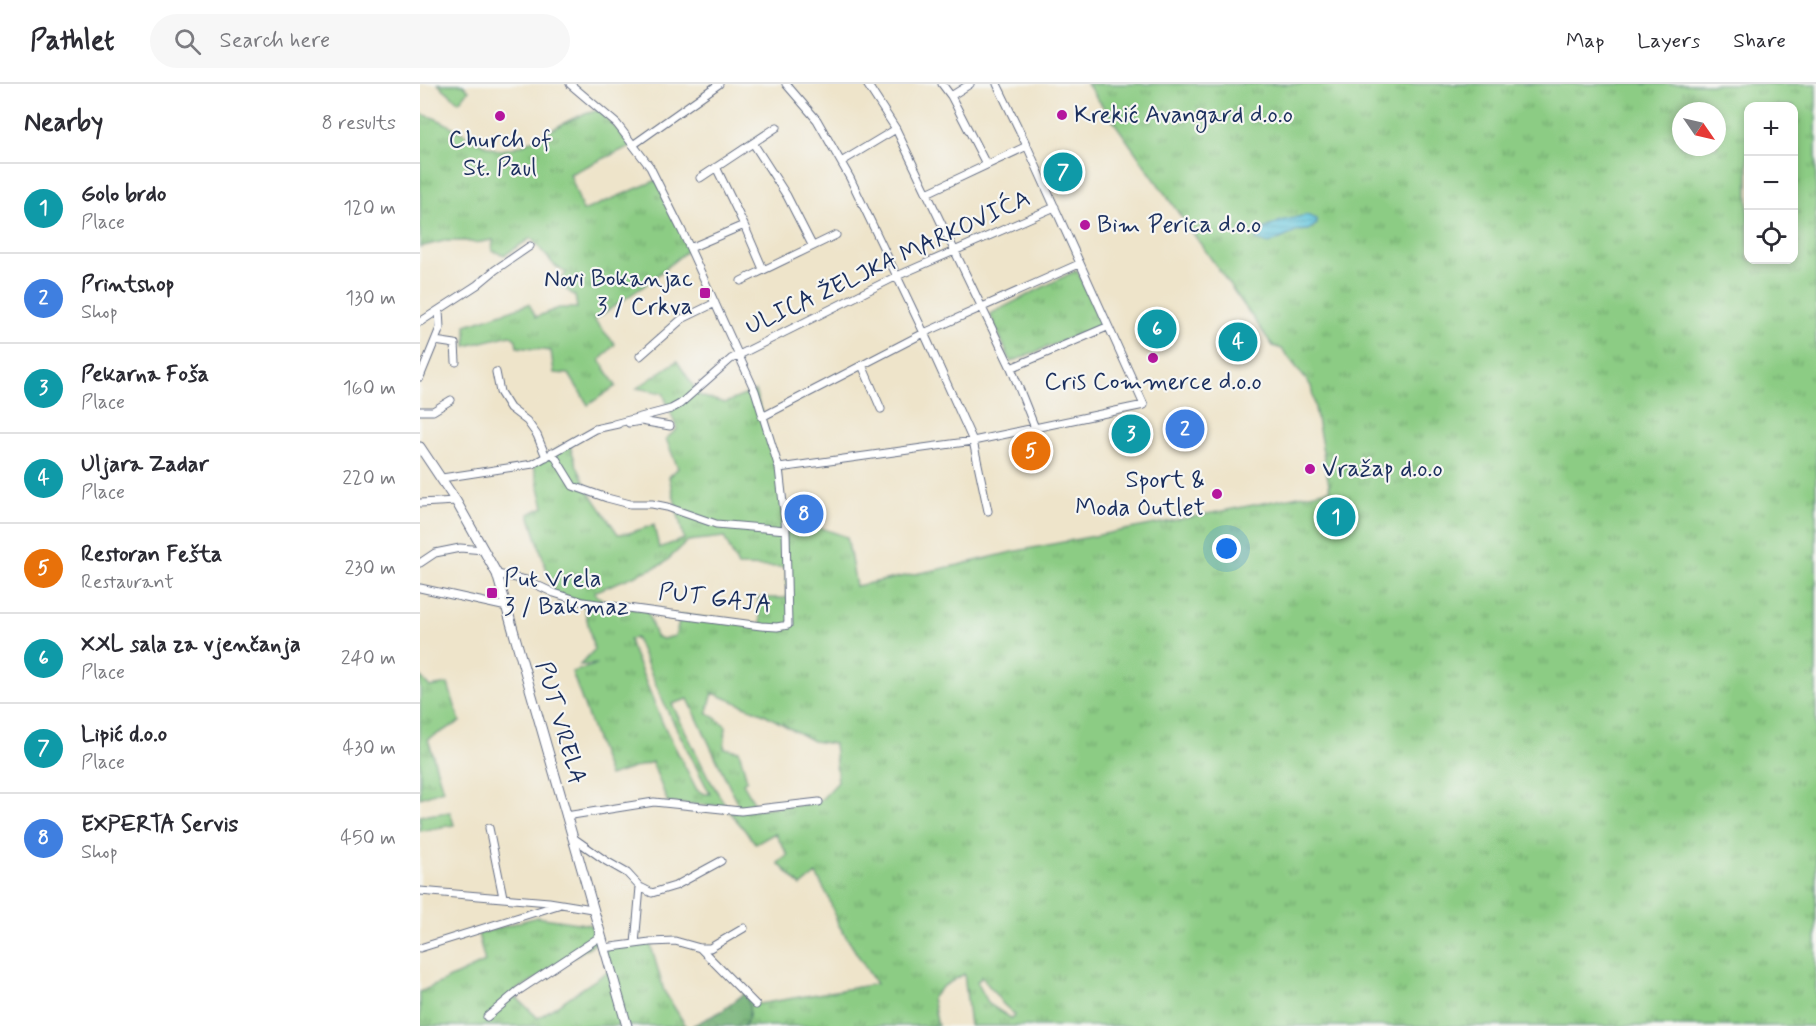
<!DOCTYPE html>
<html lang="en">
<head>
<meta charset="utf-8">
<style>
  :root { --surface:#fff; --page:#f7f7f7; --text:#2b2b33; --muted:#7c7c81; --line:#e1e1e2; --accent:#b5179e }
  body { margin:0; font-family:Mynerve,sans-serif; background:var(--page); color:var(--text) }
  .controls { position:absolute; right:18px; top:18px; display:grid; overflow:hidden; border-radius:12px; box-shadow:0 3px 9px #0003 }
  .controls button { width:54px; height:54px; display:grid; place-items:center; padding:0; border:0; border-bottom:2px solid var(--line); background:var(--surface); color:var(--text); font:30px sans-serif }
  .compass { position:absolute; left:1252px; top:18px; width:54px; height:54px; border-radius:50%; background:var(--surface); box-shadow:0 3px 9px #0003; rotate:124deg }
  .you { position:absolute; left:807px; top:465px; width:21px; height:21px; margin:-15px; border:4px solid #fff; border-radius:50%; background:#1a73e8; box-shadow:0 0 0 9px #1a73e833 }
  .badge { display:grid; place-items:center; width:39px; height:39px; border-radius:50%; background:var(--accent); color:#fff; font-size:20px; font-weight:700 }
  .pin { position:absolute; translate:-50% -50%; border:3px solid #fff; box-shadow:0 2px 6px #0006 }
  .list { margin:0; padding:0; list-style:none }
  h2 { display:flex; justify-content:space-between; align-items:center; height:78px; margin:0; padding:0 24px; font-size:26px }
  h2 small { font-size:20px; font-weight:400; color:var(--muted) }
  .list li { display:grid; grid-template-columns:39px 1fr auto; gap:18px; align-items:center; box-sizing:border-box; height:90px; padding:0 24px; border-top:2px solid var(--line) }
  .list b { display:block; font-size:22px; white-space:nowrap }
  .list p { margin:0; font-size:20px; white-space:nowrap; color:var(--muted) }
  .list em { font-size:20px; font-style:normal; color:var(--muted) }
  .icon { flex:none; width:33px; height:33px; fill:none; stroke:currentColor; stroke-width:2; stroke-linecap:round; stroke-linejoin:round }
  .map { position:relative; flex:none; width:1396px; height:942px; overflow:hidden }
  header { display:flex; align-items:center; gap:36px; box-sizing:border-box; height:84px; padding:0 30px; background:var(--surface); border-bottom:2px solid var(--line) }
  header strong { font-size:28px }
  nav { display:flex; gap:33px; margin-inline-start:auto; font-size:21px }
  .search { width:420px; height:54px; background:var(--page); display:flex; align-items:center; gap:15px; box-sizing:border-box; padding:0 21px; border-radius:33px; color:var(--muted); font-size:22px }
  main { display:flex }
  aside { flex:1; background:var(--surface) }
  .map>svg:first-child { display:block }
  .grass { fill:url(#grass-tufts); stroke:#547e71; stroke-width:1.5; fill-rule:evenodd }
  .forest { fill:url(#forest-crowns); stroke:#467068; stroke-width:1.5 }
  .pitch { fill:#8ccc84; stroke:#547e71; stroke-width:1.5 }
  .water { fill:url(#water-rules); stroke:#3e7a9e; stroke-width:1.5 }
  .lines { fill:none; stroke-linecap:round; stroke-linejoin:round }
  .street-casing { stroke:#656e84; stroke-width:9 }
  .secondary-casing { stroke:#656e84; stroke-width:11 }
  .street { stroke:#fff; stroke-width:7 }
  .secondary { stroke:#fff; stroke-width:9 }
  .poi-dot { fill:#b5179e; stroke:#f6f6f2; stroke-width:2 }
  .labels { text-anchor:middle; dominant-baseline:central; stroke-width:4.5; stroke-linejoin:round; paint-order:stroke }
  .poi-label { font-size:24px; fill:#1b2f5e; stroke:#f6f6f2; text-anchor:start }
  .street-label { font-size:24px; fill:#1b2f5e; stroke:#f6f6f2 }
</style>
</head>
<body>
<header>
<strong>Pathlet</strong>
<div class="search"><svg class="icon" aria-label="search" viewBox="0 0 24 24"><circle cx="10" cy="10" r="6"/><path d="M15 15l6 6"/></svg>Search here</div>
<nav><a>Map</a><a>Layers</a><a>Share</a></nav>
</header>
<main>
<aside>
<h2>Nearby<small>8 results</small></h2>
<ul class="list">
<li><span class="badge" style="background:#0f9aa8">1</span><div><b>Golo brdo</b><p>Place</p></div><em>120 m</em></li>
<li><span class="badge" style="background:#3f7fe0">2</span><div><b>Printshop</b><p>Shop</p></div><em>130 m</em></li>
<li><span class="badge" style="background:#0f9aa8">3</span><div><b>Pekarna Foša</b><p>Place</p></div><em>160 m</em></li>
<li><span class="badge" style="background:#0f9aa8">4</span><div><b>Uljara Zadar</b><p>Place</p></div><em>220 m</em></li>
<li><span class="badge" style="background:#e8710a">5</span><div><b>Restoran Fešta</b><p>Restaurant</p></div><em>230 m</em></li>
<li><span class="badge" style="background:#0f9aa8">6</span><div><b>XXL sala za vjenčanja</b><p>Place</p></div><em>240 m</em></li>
<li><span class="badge" style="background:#0f9aa8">7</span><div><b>Lipić d.o.o</b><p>Place</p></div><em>430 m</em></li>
<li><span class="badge" style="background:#3f7fe0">8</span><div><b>EXPERTA Servis</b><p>Shop</p></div><em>450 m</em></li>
</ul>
</aside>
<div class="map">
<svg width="1396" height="942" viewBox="0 0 1396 942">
  <defs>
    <pattern id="grass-tufts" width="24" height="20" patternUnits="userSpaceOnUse" patternTransform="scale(1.5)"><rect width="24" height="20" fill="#8ccc84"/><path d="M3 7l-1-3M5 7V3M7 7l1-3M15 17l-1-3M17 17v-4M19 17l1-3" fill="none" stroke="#72a66f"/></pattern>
    <pattern id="forest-crowns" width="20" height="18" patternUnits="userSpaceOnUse" patternTransform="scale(1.5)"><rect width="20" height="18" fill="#71b072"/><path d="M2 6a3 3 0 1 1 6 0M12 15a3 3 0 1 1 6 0" fill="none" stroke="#5c9061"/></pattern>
    <pattern id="water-rules" width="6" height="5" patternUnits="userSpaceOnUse" patternTransform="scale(1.5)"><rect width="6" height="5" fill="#60c6dd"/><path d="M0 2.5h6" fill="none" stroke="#4ea1b6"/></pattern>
  </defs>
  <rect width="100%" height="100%" fill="#f6f6f2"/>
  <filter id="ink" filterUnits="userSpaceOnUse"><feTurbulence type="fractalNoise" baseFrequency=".0167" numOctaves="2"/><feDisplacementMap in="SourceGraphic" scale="12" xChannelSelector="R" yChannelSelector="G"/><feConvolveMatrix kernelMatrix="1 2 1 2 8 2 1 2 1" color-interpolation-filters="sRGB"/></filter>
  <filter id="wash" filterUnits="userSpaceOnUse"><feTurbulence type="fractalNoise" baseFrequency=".008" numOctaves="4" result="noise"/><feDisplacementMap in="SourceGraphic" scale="24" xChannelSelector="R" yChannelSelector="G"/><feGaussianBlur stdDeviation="1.35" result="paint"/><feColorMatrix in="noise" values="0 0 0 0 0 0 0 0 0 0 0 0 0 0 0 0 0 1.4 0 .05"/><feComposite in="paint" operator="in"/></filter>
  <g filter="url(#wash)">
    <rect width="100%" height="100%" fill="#eee4ca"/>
    <!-- grass -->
    <path class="grass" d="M667,0H1396V942H550L544,890L522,903L512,914L518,942H324C332,931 330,921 325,909L339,920L456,900L418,840L408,812L396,790L381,802L358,779L368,771L355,749L336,760L309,727H321L268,615L252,620L288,693L306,722L248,719L232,678L189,692L152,588L178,580L160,581L174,566L163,518L134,509L109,430L124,423L113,380L149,359L157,382L168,406L198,450L209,449L234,441L239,464L264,455L249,393L258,384L246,355L257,345L243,309L217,304L257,277L280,312L305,319L335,307L359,384L366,446L394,443L404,445L427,453L436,502L539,481L592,468L910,406L891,302L862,265L853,262ZM1328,22H1374V176H1328ZM1261,27H1297V63H1261ZM304,453L318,482L366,483L367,514H338L341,541L261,531L255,552L243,555L236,553L227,526C209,524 186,524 174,508L243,480L268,457ZM216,554L245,622L290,710H284L277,706L243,640L211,562L209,555ZM293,609L344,630L393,657L414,660L418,698L399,718L338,725L323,699L327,696L319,667L304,664L306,642L287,628ZM562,893L583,920L595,931L592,935L569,920L557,898Z
      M178,26L213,61L150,90L163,127L237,96L270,164L224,202L174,236L195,260L180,276L196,302L168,321L149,290L134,289L131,267L97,263L96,256L90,251L46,262V241L109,220L116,233L139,224H157L155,212L139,200L146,189L134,181L111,154L85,171L72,167L73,156L55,159L45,157H24L0,163V30C28,35 48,57 75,65C95,70 130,46 148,37C157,32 168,29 178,26Z
      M657,186L682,241L591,278L570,230Z
      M0,592L10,603L28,600L40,638L8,655L23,706L0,714Z
      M30,728L34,741L0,747V732Z
      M117,833L171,841L176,859L92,909L118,934L190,886L184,864L230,858L244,907L266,942H207L205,938L196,942H0V908L65,878L58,850Z"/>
    <!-- forest -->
    <path class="forest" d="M325,909C330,921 332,931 324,942H272L302,927Z"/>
    <!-- pitch -->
    <path class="pitch" d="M18,0H43L49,6L39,18Z"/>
    <!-- water -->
    <path class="water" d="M887,131L897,135V140L888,146L878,147L849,160L836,156V149L861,137Z"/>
  </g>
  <g filter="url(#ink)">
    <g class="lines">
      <!-- street casing -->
      <g class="street-casing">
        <path id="street" d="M366,0L397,36L430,94L504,249L553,357L568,427
          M447,0L476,45L591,284L615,344
          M522,0L531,12L566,80
          M531,12L550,0
          M333,59L367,112L392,161
          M213,61L299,0
          M421,78L476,45
          M296,83L324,141L343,185
          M280,94L357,43
          M507,109L607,62
          M270,164L324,141
          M321,197L416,151
          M0,238L57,201L75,186L110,162
          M15,257L35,260L36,278
          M220,272L262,235L295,219
          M442,281L461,325
          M591,284L687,243
          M76,288L80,308L90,324L107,337L117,351L126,373
          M0,293L20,244L19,226
          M0,327H13L31,316
          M342,333L504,249L659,180
          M209,339L221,337L250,342
          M194,340L251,325L260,320L311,275L477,192L635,123
          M132,368L153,402L187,414L210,420H232L247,423L296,440L366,446
          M359,384L553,357L724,321L607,62L577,0
          M22,394L113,380L175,345L198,340
          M0,419L36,417
          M0,479L15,469L40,464L64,466
          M77,490L106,496L134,509L163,518L341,542L357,543L368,541L366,446L359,384L335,307L262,147L230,83L197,40L150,0
          M0,504L87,523
          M146,732L234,718L321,727L399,718
          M69,744L83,813
          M152,753L186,777L207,789L220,803L215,860
          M220,803L232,809L255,802L301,777
          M0,807L129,818L172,825
          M0,864L138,821
          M184,864L230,858L255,857L280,864H290L324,844
          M280,864L336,921
          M67,933L98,907L181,852"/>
      </g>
      <!-- secondary casing -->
      <g class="secondary-casing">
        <path id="secondary" d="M0,363L36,417L77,490L207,942"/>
      </g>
      <!-- street -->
      <use href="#street" class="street"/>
      <!-- secondary -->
      <use href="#secondary" class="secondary"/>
    </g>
  </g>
  <!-- markers -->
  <g class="poi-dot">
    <circle cx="642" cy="31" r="6"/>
    <circle cx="80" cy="32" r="6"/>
    <circle cx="665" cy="141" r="6"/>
    <rect x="279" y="203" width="12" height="12" rx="3"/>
    <circle cx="733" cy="274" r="6"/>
    <circle cx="890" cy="385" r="6"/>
    <circle cx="797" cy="410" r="6"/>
    <rect x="66" y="503" width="12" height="12" rx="3"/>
  </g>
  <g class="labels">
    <!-- poi labels -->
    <g class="poi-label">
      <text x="654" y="31">Krekić Avangard d.o.o</text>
      <text x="80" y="56" text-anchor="middle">Church of<tspan x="80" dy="28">St. Paul</tspan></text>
      <text x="677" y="141">Bim Perica d.o.o</text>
      <text x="273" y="195" text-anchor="end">Novi Bokanjac<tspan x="273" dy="28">3 / Crkva</tspan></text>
      <text x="733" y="298" text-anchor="middle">Cris Commerce d.o.o</text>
      <text x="902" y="385">Vražap d.o.o</text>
      <text x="785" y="396" text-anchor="end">Sport &amp;<tspan x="785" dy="28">Moda Outlet</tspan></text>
      <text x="84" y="495">Put Vrela<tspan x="84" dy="28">3 / Bakmaz</tspan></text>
    </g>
    <!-- street labels -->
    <g class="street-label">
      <text transform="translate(468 179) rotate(-25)">ULICA ŽELJKA MARKOVIĆA</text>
      <text transform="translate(295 515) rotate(7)">PUT GAJA</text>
      <text transform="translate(140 639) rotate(74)">PUT VRELA</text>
    </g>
  </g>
</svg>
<div class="controls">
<button>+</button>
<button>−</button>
<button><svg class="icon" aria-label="locate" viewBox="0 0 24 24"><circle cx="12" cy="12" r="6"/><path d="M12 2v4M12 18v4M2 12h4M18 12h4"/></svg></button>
</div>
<svg class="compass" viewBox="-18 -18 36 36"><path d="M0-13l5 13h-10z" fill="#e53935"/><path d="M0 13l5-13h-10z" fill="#7c7c81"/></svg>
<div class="you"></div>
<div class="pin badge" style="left:916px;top:433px;background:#0f9aa8">1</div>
<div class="pin badge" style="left:765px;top:345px;background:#3f7fe0">2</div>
<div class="pin badge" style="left:711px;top:350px;background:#0f9aa8">3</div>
<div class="pin badge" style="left:818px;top:258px;background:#0f9aa8">4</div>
<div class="pin badge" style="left:611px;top:367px;background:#e8710a">5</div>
<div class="pin badge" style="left:737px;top:245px;background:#0f9aa8">6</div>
<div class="pin badge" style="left:643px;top:88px;background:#0f9aa8">7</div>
<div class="pin badge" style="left:384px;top:430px;background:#3f7fe0">8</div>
</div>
</main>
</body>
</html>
